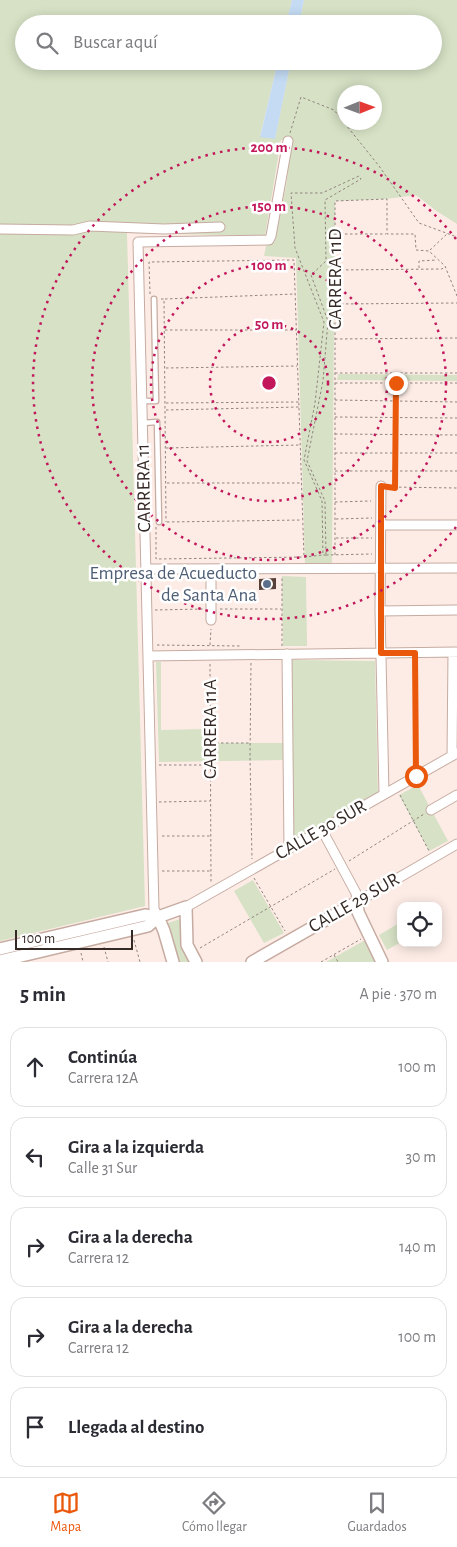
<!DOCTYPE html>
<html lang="es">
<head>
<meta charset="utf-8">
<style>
  :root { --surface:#fff; --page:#f2f2f3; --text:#2b2b33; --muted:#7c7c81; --line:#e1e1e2; --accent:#ea580c }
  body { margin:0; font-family:"Alegreya Sans",sans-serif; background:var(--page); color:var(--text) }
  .controls { position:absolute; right:15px; bottom:15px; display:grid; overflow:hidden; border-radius:10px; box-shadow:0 2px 12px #0003 }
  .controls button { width:45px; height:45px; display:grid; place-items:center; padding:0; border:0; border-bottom:1px solid var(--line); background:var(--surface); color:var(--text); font:25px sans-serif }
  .compass { position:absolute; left:337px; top:85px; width:45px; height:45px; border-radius:50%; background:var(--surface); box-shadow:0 2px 12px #0003; rotate:89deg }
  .scale { position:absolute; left:15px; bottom:12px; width:118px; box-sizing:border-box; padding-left:5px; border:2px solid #342925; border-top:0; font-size:14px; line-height:18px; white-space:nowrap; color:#342925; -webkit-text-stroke:4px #fff; paint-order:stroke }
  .stop { position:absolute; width:15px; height:15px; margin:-11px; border:4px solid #ea580c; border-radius:50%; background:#fff }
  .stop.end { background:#ea580c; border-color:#fff; box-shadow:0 1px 5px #0008 }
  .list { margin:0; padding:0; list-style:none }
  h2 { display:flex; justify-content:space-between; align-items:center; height:65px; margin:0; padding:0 20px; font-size:21px }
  h2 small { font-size:16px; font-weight:400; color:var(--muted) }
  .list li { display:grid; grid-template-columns:32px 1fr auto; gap:15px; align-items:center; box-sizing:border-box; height:80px; margin:0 10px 10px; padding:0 10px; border:1px solid var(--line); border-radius:15px }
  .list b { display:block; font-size:19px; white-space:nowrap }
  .list p { margin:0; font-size:16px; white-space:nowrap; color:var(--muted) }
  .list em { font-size:16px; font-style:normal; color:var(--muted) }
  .icon { flex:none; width:28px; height:28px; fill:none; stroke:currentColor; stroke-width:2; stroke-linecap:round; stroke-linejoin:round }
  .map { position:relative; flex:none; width:457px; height:962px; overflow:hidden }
  .search { position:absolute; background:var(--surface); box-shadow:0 2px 12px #0003; left:15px; right:15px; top:15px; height:55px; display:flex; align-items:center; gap:12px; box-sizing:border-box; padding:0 18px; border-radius:28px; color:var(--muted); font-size:19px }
  .sheet { height:515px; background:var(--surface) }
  nav { display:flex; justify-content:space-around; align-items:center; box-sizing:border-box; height:70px; border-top:1px solid var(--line); background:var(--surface); font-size:14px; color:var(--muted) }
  nav a { display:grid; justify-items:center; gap:2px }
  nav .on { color:var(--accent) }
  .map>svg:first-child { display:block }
  .green { fill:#d6e1c5; fill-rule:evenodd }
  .water { fill:#c4dbf3 }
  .building { fill:#574138 }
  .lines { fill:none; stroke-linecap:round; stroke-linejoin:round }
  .service-casing { stroke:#c6aba1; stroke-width:7 }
  .minor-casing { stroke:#c6aba1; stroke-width:11 }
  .tertiary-casing { stroke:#c6aba1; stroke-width:14 }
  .path { stroke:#91837e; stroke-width:1; stroke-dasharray:2.5 2.5; stroke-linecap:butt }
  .service { stroke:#fff; stroke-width:4.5 }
  .minor { stroke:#fff; stroke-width:9 }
  .tertiary { stroke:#fff; stroke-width:11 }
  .route { stroke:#ea580c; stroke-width:6 }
  .ring { fill:none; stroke:#c2185b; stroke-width:2.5; stroke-dasharray:2.5 5 }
  .service-dot { fill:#5c6f8a; stroke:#fff; stroke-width:2 }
  .labels { text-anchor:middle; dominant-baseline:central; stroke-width:5; stroke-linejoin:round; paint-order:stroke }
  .street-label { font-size:19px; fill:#342925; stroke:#fff }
  .service-label { font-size:19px; fill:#4e5e75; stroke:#fff; text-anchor:end }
  .centre { fill:#c2185b; stroke:#fff; stroke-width:2.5 }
  .ring-label { font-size:15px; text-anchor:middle; font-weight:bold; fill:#c2185b; stroke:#fff; stroke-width:5; stroke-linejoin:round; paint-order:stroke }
</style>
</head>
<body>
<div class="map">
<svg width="457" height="962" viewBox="0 0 457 962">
  <rect width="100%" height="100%" fill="#fdece6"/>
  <!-- green -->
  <path class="green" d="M0,0H292L286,24H24V61H278L260,136L275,138L291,61H433V24H299L304,0H457V224L435,210L416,195L386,199L335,201L332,564H305L296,258L264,256L266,246L274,243L286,186L292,141L281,140L265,236L127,233L145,906L0,941ZM344,92H374V122H344Z
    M338,374L457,375V381L337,380Z
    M282,576L306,577L307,646H283Z
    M292,660L375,661L378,794L293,841Z
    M156,662H161V730L206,729V743H284V760L159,762Z
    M418,785L448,841L429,851L399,795Z
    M253,880L284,933L264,943L234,891Z
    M180,919L181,948L190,962H177L168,923Z
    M401,922V942L387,950L379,935Z
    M367,939L379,962H326Z"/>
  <!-- water -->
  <path class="water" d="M292,0H304L299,24H286Z
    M278,61H291L275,139L260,137Z"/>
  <!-- building -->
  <path class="building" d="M276,578V589L259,590V579Z"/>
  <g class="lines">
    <!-- service casing -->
    <g class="service-casing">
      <path id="service" d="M142,401H156L154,299
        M142,423L157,422L159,522"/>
    </g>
    <!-- minor casing -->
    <g class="minor-casing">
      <path id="minor" d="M0,229L73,230L90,226L164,229L220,227
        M381,486L380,611L384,794
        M380,525H457
        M146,569L457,568
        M211,569V620
        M380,611L457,610
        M287,654L289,849
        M148,656L457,652
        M452,756L453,653
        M431,810L457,795
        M322,830L356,893L357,902L457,844
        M186,907L457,753
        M158,917L154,909L138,242L269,240L271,236L288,141"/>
    </g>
    <!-- tertiary casing -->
    <g class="tertiary-casing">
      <path id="tertiary" d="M158,917L164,931L173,962
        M0,949L145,915L158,917
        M0,961L148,926L158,917L186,907L187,945L196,962
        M252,962L357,902L358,912L382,962"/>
    </g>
    <!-- path -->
    <path class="path" d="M290,133L301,97L334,110L379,166L419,223L457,237
      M335,234H386
      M430,250L447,234
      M419,268V261L437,260
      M336,270L442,269L444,267
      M150,294L149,262L294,260L304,557
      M161,299H164L166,522
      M165,299L295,294
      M336,304L457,303
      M165,330H296
      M335,339L457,338
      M166,368L297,366
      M335,373H457
      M335,383H457
      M335,400L457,402
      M166,403L299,402
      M166,410L299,407
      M335,417L457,418
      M335,434L457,435
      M166,448L300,445
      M335,453H457
      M335,471H457
      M167,483H301
      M389,487L457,488
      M395,488V384
      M335,502L371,501
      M336,519L372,518
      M167,522L302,520
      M156,527V559L304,557L323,555
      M336,538H372
      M326,554L325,501L307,461L323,381L328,321L311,275L326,261L325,200L361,179
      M326,555H323L322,501L304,460L315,403L324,322L295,248L291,193H322L359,176L361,179
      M326,555L372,554
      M335,555V201L387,199V234H415L416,250L429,251L445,266L457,296
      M220,609H281
      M155,610L203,609
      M157,645L241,646
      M210,645L211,629
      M282,646V578
      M415,661L416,767
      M251,663L250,757L252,859
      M210,664L211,883
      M211,743H249
      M159,765H210
      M400,795L429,851
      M159,802L210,801
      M162,836H210
      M349,861L424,814
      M162,871H210
      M254,878L285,931
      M134,940L140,962
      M104,947L108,962
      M200,948L335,869
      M81,953L83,962
      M334,955L338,962
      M321,962L361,939"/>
    <!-- service -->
    <use href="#service" class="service"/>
    <!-- minor -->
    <use href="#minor" class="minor"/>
    <!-- tertiary -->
    <use href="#tertiary" class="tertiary"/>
  </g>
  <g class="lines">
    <!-- route -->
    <path class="route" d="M396,383L395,488L381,486V653H415L416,776"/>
  </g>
  <!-- distance rings -->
  <g class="ring">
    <circle cx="269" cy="383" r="59"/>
    <circle cx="269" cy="383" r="118"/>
    <circle cx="269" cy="383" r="177"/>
    <path d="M456 527A236 236 0 1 1 456 239"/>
  </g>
  <!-- markers -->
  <circle class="service-dot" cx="267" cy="584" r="5"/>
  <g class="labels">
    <!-- street labels -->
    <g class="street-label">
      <text transform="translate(335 279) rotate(-90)">CARRERA 11D</text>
      <text transform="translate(144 488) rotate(-91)">CARRERA 11</text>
      <text transform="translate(210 729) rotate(-90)">CARRERA 11A</text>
      <text transform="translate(321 830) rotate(-30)">CALLE 30 SUR</text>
      <text transform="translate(354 903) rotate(-30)">CALLE 29 SUR</text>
    </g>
    <!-- service labels -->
    <g class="service-label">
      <text x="257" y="573">Empresa de Acueducto<tspan x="257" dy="22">de Santa Ana</tspan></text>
    </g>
  </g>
  <circle cx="269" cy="383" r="8" class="centre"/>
  <g class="ring-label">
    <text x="269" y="152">200 m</text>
    <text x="269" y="211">150 m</text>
    <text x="269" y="270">100 m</text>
    <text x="269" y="329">50 m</text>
  </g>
</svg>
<div class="controls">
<button><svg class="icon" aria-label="locate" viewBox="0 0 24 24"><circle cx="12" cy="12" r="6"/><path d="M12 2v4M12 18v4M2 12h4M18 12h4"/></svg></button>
</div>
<svg class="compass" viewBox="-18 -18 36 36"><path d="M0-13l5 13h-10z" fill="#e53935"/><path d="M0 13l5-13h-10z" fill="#7c7c81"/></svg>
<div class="scale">100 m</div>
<div class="stop" style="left:416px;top:776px"></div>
<div class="stop end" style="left:396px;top:383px"></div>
<div class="search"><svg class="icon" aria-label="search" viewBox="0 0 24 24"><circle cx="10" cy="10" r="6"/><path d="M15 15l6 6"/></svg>Buscar aquí</div>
</div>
<section class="sheet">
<h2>5 min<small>A pie · 370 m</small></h2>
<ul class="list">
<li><svg class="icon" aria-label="ahead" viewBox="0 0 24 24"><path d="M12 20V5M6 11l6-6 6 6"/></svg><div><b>Continúa</b><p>Carrera 12A</p></div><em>100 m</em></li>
<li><svg class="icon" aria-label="left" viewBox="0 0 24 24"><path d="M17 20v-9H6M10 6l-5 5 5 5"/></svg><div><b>Gira a la izquierda</b><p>Calle 31 Sur</p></div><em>30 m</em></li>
<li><svg class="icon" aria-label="right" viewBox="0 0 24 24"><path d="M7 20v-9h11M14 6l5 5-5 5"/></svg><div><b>Gira a la derecha</b><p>Carrera 12</p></div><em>140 m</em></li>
<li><svg class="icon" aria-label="right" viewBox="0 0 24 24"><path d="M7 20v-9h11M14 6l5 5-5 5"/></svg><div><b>Gira a la derecha</b><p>Carrera 12</p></div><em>100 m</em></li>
<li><svg class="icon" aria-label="arrive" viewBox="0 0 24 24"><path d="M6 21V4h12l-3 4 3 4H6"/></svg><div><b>Llegada al destino</b></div></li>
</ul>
</section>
<nav>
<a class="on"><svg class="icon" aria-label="map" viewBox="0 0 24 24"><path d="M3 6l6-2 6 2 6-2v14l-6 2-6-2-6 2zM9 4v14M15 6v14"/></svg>Mapa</a>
<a><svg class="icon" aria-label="directions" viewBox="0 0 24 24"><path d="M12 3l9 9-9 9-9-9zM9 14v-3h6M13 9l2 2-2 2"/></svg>Cómo llegar</a>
<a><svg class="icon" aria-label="saved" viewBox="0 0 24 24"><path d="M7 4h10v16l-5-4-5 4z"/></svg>Guardados</a>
</nav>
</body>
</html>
